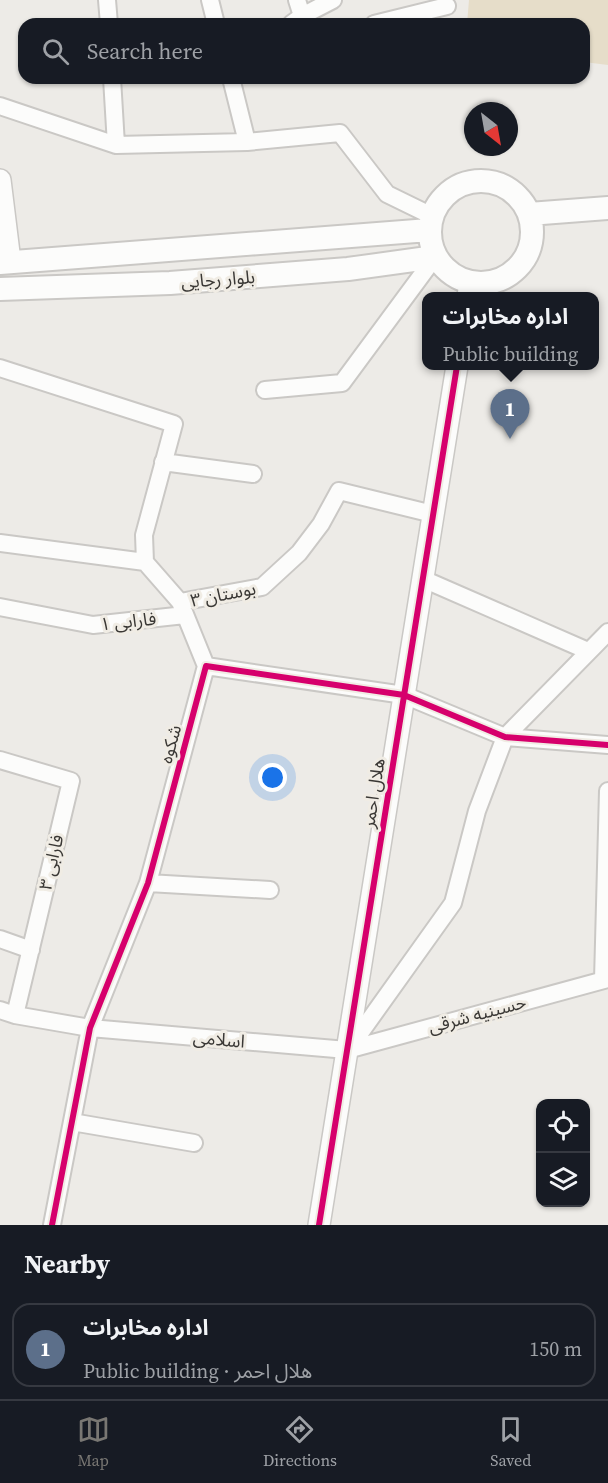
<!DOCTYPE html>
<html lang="en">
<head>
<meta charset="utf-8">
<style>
  :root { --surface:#171b24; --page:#242831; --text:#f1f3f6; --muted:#9ea1a6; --line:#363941; --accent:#797773 }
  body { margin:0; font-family:"Source Serif 4","Noto Sans Arabic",serif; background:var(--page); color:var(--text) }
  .controls { position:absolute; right:18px; bottom:18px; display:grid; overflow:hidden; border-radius:12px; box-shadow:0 2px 4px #0004 }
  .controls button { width:54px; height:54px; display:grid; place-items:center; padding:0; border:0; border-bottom:2px solid var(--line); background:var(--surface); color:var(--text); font:30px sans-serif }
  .compass { position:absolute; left:464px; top:102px; width:54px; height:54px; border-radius:50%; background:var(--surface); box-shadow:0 2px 4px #0004; rotate:149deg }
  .you { position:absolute; left:273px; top:778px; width:21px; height:21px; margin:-15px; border:4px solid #fff; border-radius:50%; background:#1a73e8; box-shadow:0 0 0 9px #1a73e833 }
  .badge { display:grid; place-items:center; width:39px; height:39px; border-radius:50%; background:var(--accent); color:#fff; font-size:20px; font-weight:700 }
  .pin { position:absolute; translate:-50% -50px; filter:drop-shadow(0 2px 3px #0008) }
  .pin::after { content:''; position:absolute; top:32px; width:21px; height:18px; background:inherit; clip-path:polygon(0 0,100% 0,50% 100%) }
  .popup { position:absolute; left:422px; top:292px; width:177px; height:78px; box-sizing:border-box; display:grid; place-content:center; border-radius:12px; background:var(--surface); filter:drop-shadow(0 2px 4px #0005); font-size:20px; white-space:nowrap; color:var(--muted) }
  .popup b { font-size:22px; color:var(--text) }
  .popup::after { content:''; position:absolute; left:50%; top:100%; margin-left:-12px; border:12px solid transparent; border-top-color:var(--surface) }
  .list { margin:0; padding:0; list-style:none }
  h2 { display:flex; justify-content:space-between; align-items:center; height:78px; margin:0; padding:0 24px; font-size:26px }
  h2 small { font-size:20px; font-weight:400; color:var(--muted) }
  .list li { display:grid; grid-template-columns:39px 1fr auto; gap:18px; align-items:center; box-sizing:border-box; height:84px; margin:0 12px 12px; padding:0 12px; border:2px solid var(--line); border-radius:18px }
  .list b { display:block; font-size:22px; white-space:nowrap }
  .list p { margin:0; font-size:20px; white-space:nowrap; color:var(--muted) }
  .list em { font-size:20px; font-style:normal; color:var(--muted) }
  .icon { flex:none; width:33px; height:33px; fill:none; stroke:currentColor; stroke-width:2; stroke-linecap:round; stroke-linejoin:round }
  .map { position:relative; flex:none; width:608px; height:1225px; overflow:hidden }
  .search { position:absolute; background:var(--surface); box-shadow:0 2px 4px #0004; left:18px; right:18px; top:18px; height:66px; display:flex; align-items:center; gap:15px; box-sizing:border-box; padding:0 21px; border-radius:18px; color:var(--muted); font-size:22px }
  .sheet { height:174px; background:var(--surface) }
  nav { display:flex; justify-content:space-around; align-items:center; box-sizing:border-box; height:84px; border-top:2px solid var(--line); background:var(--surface); font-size:16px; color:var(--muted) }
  nav a { display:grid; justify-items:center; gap:3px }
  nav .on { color:var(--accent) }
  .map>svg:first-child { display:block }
  .green { fill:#e6ddc9 }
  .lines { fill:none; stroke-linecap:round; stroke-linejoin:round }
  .minor-casing { stroke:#cac8c5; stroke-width:20 }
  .tertiary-casing { stroke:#cac8c5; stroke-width:24 }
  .secondary-casing { stroke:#cac8c5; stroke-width:26 }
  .minor { stroke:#fcfcfb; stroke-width:16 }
  .tertiary { stroke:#fcfcfb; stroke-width:21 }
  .secondary { stroke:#fcfcfb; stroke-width:22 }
  .cycleway-casing { stroke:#f0ece4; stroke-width:10 }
  .cycleway { stroke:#d6006c; stroke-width:6 }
  .labels { text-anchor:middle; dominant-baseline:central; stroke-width:6; stroke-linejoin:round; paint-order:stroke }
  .street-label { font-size:18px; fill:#3a3835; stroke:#f0ece4 }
</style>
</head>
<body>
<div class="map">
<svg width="608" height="1225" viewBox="0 0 608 1225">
  <rect width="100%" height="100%" fill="#edebe7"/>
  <!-- green -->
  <path class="green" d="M469,0H608V65L584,62V24H467Z"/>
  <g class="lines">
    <!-- minor casing -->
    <g class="minor-casing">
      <path id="minor" d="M107,0L109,24
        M210,0L216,24
        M297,0L302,16
        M291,24L302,16L333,0
        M374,24L447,6
        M112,78L116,145
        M231,78L247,142
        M0,106L116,145L247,142L340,133L387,194L432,216
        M0,368L174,424L144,535L145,562L180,602L206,666
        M265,390L342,383L435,257
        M163,462L253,474
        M0,543L145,562
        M423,579L588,651
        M180,602L262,587L299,553L321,524L339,491L433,514
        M0,607L93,625L185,615
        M0,760L71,781L15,1015
        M148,883L270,890
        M0,939L31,950
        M603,980L608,791
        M0,1010L15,1015L90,1028L347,1050L608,979
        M348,1050L453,903L477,811L505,737L608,632
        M72,1122L194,1143
        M52,1225L90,1028L148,883L206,666L404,695L505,737L608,745"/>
    </g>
    <!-- tertiary casing -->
    <g class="tertiary-casing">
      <path id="tertiary" d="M0,180L10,261
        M468,296L470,283
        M319,1225L457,366"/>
    </g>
    <!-- secondary casing -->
    <g class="secondary-casing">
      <path id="secondary" d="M430 232a51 51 0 1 1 102 0a51 51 0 1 1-102 0Z
        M529,214L608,208
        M0,263L429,230
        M0,289L170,283L348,269L435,257"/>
    </g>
    <!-- minor -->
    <use href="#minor" class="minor"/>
    <!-- tertiary -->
    <use href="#tertiary" class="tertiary"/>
    <!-- secondary -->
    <use href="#secondary" class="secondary"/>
    <!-- cycleway casing -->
    <g class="cycleway-casing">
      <path id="cycleway" d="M52,1225L90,1028L148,883L206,666L404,695L505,737L608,745
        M319,1225L457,366"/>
    </g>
    <!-- cycleway -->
    <use href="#cycleway" class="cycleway"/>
  </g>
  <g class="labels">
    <!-- street labels -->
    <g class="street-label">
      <text transform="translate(218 279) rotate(-4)">بلوار رجایی</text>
      <text transform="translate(223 594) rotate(-11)">بوستان ٣</text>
      <text transform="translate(128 621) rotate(-6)">فارابی ۱</text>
      <text transform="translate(170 744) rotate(-75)">شکوه</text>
      <text transform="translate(373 793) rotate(-81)">هلال احمر</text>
      <text transform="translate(51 862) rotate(-77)">فارابی ۳</text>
      <text transform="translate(477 1014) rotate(-15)">حسینیه شرقی</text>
      <text transform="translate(219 1039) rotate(5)">اسلامی</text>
    </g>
  </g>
</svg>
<div class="controls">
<button><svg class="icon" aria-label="locate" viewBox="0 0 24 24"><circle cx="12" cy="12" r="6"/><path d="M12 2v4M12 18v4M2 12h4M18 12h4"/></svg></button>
<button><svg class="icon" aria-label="layers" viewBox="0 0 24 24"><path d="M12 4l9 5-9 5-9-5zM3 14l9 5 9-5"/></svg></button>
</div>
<svg class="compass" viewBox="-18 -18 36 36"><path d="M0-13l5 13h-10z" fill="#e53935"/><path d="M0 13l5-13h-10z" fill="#9ea1a6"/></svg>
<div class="you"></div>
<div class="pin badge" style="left:510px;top:439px;background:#5c6f8a">1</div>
<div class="popup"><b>اداره مخابرات</b>Public building</div>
<div class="search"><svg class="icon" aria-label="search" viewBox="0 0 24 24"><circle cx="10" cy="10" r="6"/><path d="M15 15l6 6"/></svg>Search here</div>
</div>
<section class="sheet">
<h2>Nearby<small></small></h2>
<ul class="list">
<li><span class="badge" style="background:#5c6f8a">1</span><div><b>اداره مخابرات</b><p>Public building · هلال احمر</p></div><em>150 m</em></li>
</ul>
</section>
<nav>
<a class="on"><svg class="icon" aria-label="map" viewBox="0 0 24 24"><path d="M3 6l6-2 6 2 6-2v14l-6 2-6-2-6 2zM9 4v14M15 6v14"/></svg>Map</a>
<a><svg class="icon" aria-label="directions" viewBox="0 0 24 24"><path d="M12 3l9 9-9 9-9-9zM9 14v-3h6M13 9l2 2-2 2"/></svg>Directions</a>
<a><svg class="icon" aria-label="saved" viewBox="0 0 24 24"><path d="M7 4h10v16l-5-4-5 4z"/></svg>Saved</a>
</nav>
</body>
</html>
